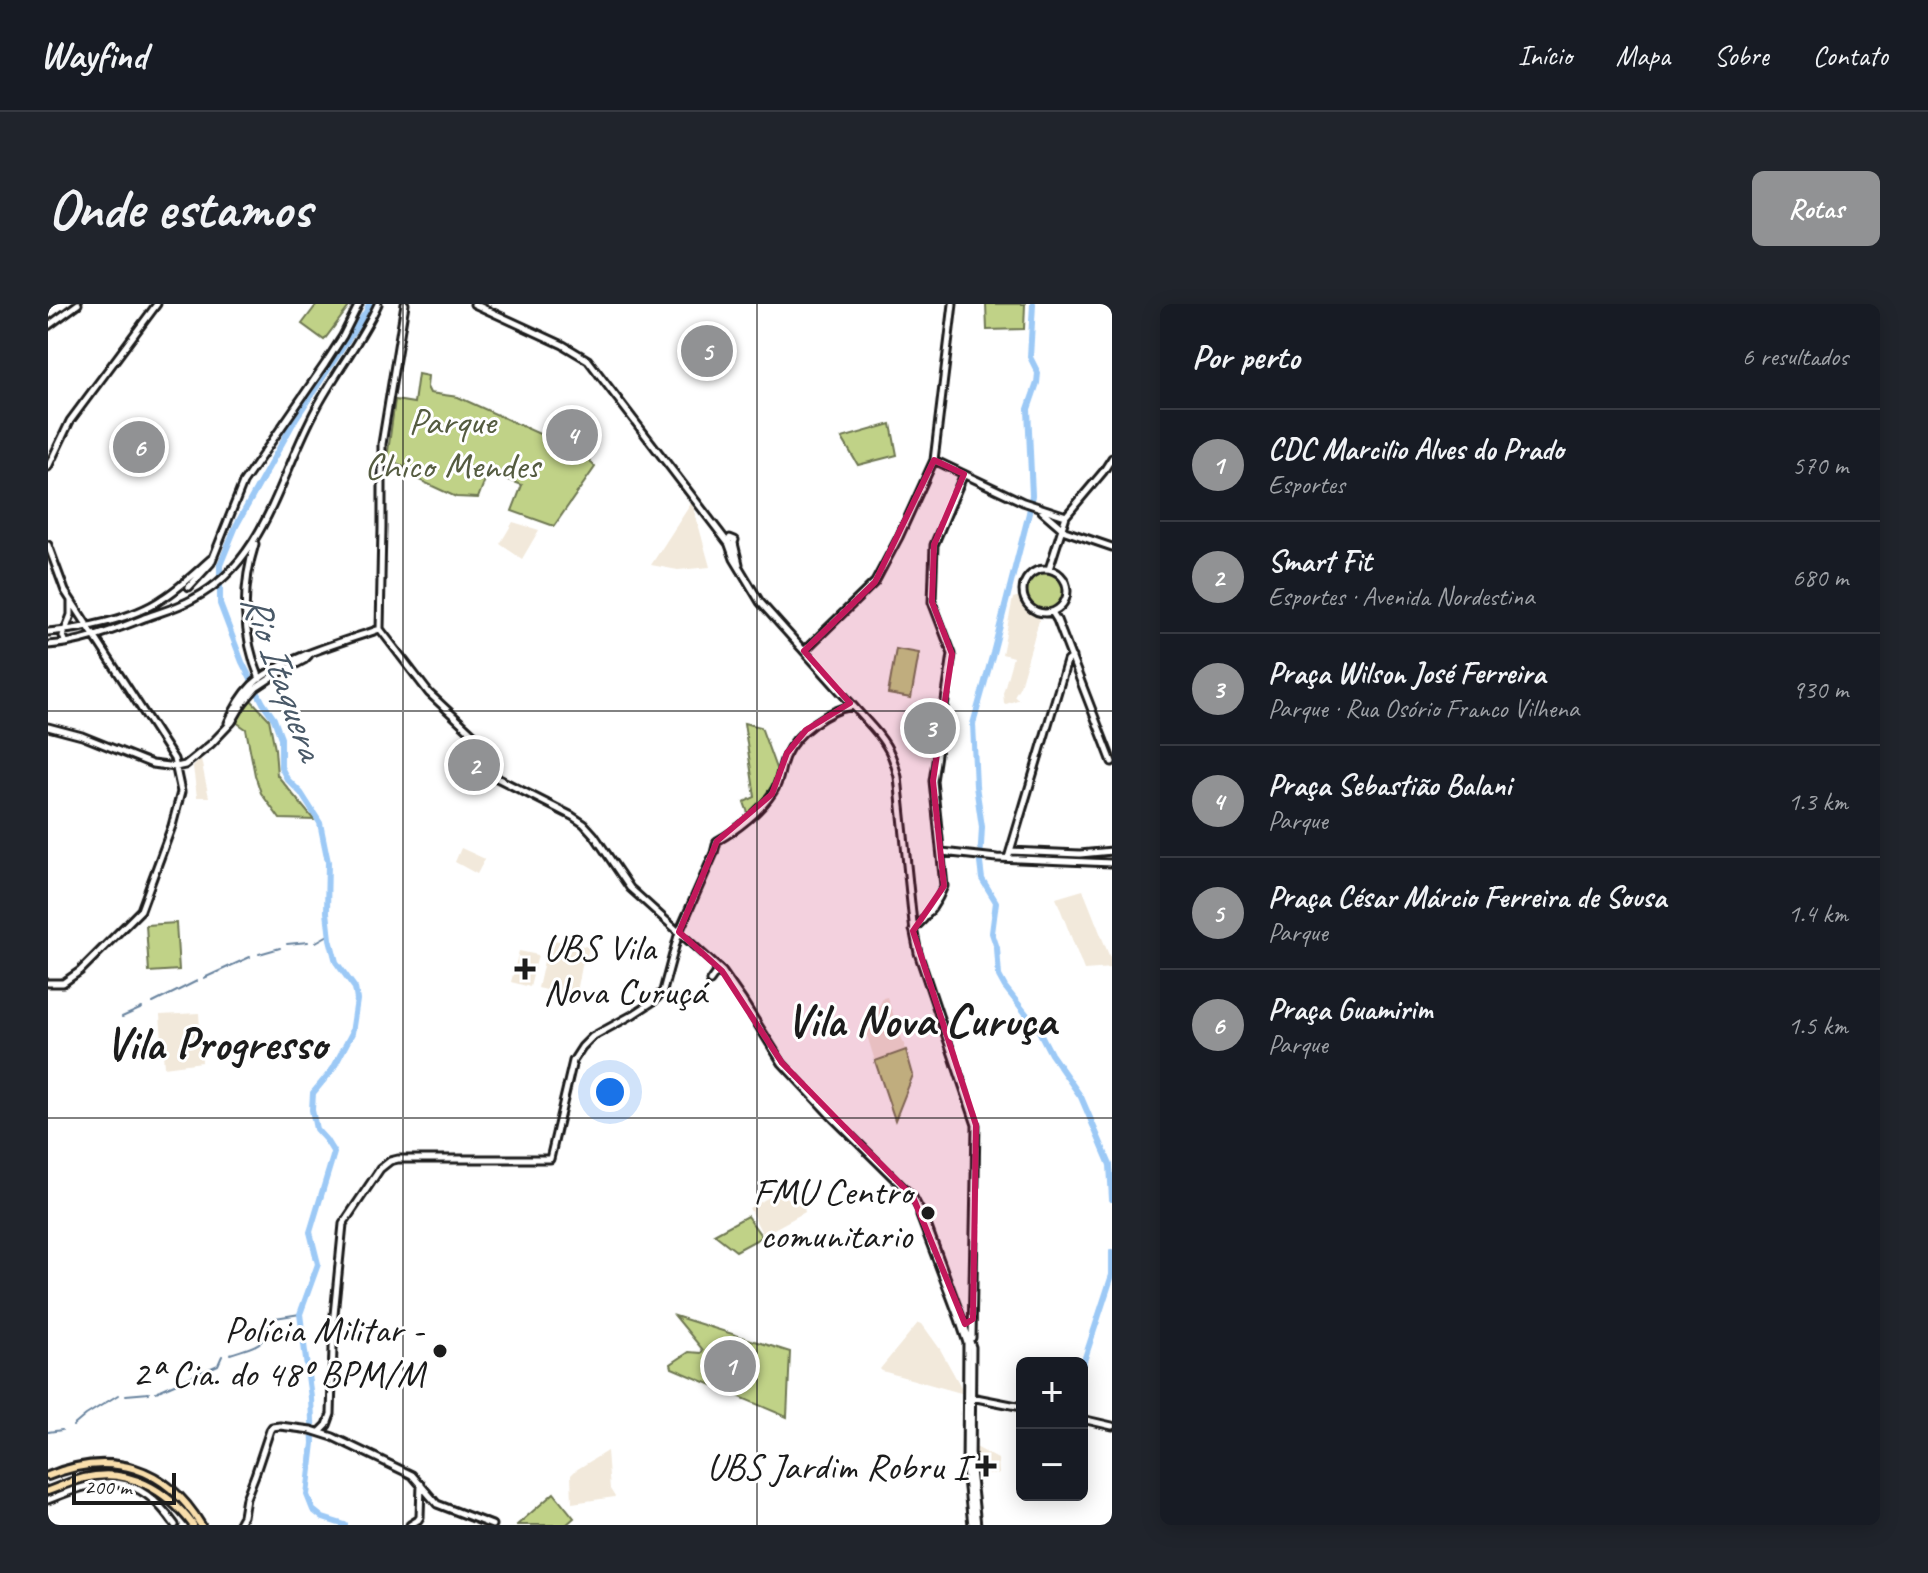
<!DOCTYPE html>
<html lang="pt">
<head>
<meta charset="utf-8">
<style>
  :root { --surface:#171b24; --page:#20242c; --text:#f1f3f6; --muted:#9ea1a6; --line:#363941; --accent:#919294 }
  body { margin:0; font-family:Caveat,sans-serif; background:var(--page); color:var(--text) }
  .controls { position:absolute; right:24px; bottom:24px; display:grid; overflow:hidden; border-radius:12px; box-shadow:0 4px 20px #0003 }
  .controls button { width:72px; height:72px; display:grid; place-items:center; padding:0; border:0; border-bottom:2px solid var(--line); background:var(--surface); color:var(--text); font:40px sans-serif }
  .scale { position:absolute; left:24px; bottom:20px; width:104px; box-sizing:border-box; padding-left:8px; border:4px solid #1c1c1c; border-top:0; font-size:22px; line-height:28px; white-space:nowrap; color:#1c1c1c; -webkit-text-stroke:6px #fff; paint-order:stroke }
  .you { position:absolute; left:562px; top:788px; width:28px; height:28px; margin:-20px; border:6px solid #fff; border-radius:50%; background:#1a73e8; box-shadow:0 0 0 12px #1a73e833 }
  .badge { display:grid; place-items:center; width:52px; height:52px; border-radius:50%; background:var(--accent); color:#fff; font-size:26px; font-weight:700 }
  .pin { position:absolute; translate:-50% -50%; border:4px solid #fff; box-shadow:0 2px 8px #0006 }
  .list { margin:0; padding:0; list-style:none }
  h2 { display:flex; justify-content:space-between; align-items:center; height:104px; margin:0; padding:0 32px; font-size:34px }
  h2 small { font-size:26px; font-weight:400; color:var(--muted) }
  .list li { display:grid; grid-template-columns:52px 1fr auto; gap:24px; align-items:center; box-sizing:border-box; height:112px; padding:0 32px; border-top:2px solid var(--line) }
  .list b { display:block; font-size:30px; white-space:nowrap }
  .list p { margin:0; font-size:26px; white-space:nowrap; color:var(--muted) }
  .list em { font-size:26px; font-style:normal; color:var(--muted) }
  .map { position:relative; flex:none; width:1064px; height:1221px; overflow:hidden; border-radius:12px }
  header { display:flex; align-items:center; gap:48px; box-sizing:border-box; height:112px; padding:0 40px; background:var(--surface); border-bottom:2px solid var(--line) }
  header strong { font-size:38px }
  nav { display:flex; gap:44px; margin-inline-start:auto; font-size:28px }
  .intro { display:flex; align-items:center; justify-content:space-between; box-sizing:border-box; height:192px; padding:0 48px }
  h1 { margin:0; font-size:56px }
  .button { padding:20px 36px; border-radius:12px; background:var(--accent); color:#fff; font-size:28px; font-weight:700 }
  main { display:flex; gap:48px; padding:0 48px }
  aside { flex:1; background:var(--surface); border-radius:12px; box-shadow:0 4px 20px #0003 }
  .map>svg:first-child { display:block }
  .built { fill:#f2e9db }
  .green { fill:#c0d287; stroke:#6e7752; stroke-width:2 }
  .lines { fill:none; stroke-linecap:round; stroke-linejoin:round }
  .stream { stroke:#69849f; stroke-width:2 }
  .river { stroke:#9cc9f6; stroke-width:6 }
  .secondary-casing { stroke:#1c1c1c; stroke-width:11 }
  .primary-casing { stroke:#1c1c1c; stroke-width:12 }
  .secondary { stroke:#fff; stroke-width:5 }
  .primary { stroke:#f9deab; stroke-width:6 }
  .marked { fill:#c2185b; fill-opacity:0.2; stroke:#c2185b; stroke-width:6; stroke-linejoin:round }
  .grid { fill:none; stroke:#1c1c1c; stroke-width:2; stroke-opacity:0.55 }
  .poi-dot { fill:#1c1c1c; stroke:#fff; stroke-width:3 }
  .labels { text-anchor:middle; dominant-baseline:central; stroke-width:6; stroke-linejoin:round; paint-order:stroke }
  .park-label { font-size:38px; fill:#555c41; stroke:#fff }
  .poi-label { font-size:38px; fill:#1c1c1c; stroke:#fff; text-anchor:end }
  .water-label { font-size:40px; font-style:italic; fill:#495968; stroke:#fff }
  .district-label { font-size:46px; font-weight:bold; fill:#1c1c1c; stroke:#fff }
</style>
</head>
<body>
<header>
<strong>Wayfind</strong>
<nav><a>Início</a><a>Mapa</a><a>Sobre</a><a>Contato</a></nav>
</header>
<div class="intro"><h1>Onde estamos</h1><a class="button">Rotas</a></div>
<main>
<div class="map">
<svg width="1064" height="1221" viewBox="0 0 1064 1221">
  <rect width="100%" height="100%" fill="#fff"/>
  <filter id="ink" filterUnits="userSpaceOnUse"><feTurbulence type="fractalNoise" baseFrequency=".0125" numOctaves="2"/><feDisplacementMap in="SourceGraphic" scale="16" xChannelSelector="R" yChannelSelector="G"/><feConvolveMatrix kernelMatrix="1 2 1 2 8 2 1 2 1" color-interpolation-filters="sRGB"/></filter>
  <g filter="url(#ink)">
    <!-- built -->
    <path class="built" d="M644,198L662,263L630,266L603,261Z
      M465,218L491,226L474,255L452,240Z
      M972,292L977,303L992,313L972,382L966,392L969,395H972L958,400L956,399L955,389L965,353L954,350L965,294Z
      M153,455L157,475L161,493H149L145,463Z
      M413,544L437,555L429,570L407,558Z
      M1035,586L1064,659V664L1036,666L1008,594Z
      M501,635L541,643L538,658L533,661L534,662L528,693L490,684Z
      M471,647L490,651L482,683L463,678Z
      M839,693L858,746L827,757L818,728L835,694Z
      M151,709L154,758L116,763L112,711Z
      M729,889H732L756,904L757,908L715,931L701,904Z
      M870,1019L874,1020L892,1045L913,1083V1089L834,1067L832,1065Z
      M926,1142L950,1155L951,1170L926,1169Z
      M559,1147L562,1185L567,1193L524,1199L523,1171L528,1166Z"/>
    <!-- green -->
    <path class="green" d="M269,0H303L276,36L254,20Z
      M938,0H977L976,25L939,26Z
      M370,70L380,72L379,83L382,89L410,93L536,150L547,163L506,222L464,207L474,181L440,168L430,194L408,193L369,175L371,170L339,155L347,96L366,99Z
      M843,120L849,151L810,161L794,134Z
      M978 287a19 19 0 1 1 38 0a19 19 0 1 1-38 0Z
      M848,345L871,349L863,394L840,390Z
      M203,396L221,415L227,445L229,471L266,516L232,515L213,489L207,471L198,425L188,418Z
      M864,409L892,412L887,440L865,412Z
      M696,419L713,423L730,470L719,491L700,509L696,498L707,493Z
      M128,619L131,666L101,668L98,621Z
      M858,746L865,771L847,816L827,757Z
      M699,912L714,933L688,947L666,930Z
      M627,1012L742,1048L739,1113L624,1064L623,1060L641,1048L653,1049L655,1046Z
      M506,1189L526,1214L518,1221H469Z"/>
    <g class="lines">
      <!-- stream -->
      <path class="stream" d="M268,638L282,630
        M239,640L260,638
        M211,650L232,644
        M156,674L202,653
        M105,699L149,677
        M74,713L94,704
        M182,1050C205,1042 220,1043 221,1015L252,1010
        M108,1088L170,1061L174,1052
        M78,1091L101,1089
        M25,1122L38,1111L70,1091
        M0,1128L14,1126"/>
      <!-- river -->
      <path class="river" d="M985,0L982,53L990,69L989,79L980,105L984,191L981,209L945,349L925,420L928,482L934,523L932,559L934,575L948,598L944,629L949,644L951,672L957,683L990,725L1003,750L1033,793L1062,861L1064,895
        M1034,1063L1064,971V948
        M297,1221L275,1214L265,1206L259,1191L265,1139L263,1094L252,1010L270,960L262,928L286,849L278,836L268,825L264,806L265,789L285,765L304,729L309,696L307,684L288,658L282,635L279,608L280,558L272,519L253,489L239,475L233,463V434L226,415L215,399L194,358L172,300V261L188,222L248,114L318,8L321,0"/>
      <!-- secondary casing -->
      <g class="secondary-casing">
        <path id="secondary" d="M426,0L515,41L540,56L680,239
          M0,22L30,0
          M886,156L975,198L1018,212
          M0,163L22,117L109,0
          M994,207L1017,227L1064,243
          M682,234L687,236L685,241L680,239Z
          M686,239L691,260
          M207,240C193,284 194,332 212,375
          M0,241L17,287L126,455L133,488L124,522L93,606L32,667L15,679H0
          M681,241L686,255L712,298L825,424C840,441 845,452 850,473L866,629L870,649L928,821L924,1034
          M975 287a22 22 0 1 1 44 0a22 22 0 1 1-44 0Z
          M1001,265L1018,212L1055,168L1064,154
          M141,283L163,259L195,179L277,60L295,32L311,0
          M1004,308L1009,316L1064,458
          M332,325L381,389L427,432L449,474L524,512L536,520L546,531L582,584L674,667L695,697L734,759L785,814L865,893L878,918L924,1043L923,1166L929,1221
          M332,325L334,224V140L357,0
          M0,328C34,325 85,315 114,295C132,284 147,269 163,255
          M18,339L15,332L23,311V297
          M0,341C33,339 63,327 94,315C110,309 129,304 145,295C217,258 232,171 268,105C287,69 313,37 330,0
          M756,347L827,278L851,233L886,156L905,0
          M180,419C186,405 193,392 204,381C229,356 297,337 332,325
          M0,423L34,432L104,460L128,463L137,461L163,440L184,418L195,399L208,384L226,372L256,356L261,351
          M962,547L1032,550L1064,547
          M894,548L949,554L1064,559
          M960,554L1019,357L1024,353
          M865,626C878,614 890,598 896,582L885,477L904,350L884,298L886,241L916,170
          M662,677L667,670L673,668
          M872,908V912L911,1015L919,1039L918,1166L924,1221
          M923,1093L974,1103
          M1034,1115L1064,1122
          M272,1128L279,1121L283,1110L286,1011L295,920L332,865L342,857L350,855H502L525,757L534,743L544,733L586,710L606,697L615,687L631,628L666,549L669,537C689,526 712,508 725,488C733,477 732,465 737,453C747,429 780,406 805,402
          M0,1196C55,1173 89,1166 127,1221
          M190,1221L195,1212L198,1194L207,1171L222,1126L224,1123L232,1122L263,1126L285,1133L364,1171L389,1200L444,1221
          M362,1221L370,1216L372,1213L373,1180"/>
      </g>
      <!-- primary casing -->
      <g class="primary-casing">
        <path id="primary" d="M0,1172C62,1146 118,1162 153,1221
          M0,1187C12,1183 24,1177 36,1174C80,1163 119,1186 145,1221"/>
      </g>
      <!-- secondary -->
      <use href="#secondary" class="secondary"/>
      <!-- primary -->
      <use href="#primary" class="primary"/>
    </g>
  </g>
  <!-- marked area -->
  <path class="marked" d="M886,156L916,170L886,241L884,298L904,350L885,477L896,582L865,627L928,821L925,1015L917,1020L865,893L734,759L674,667L631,628L669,537L724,490L739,449L758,426L802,399L756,347L827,278Z"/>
  <!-- grid -->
  <path class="grid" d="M355,0V1221M709,0V1221M0,407H1064M0,814H1064"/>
  <!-- markers -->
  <g class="poi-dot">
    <path d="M473 653h8v8h8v8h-8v8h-8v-8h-8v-8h8z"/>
    <circle cx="880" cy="909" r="8"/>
    <circle cx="392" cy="1047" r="8"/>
    <path d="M934 1150h8v8h8v8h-8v8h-8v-8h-8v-8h8z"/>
  </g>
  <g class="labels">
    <!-- park labels -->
    <g class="park-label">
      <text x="404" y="117">Parque<tspan x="404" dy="44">Chico Mendes</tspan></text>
    </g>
    <!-- poi labels -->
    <g class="poi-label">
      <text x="495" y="643" text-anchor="start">UBS Vila<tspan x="495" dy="44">Nova Curuçá</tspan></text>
      <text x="864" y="887">FMU Centro<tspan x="864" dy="44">comunitario</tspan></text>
      <text x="376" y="1025">Polícia Militar -<tspan x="376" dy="44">2ª Cia. do 48º BPM/M</tspan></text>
      <text x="920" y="1162">UBS Jardim Robru I</text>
    </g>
    <!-- water labels -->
    <g class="water-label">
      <text transform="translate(235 372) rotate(70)">Rio Itaquera</text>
    </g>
    <!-- district labels -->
    <g class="district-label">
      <text x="873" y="717">Vila Nova Curuça</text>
      <text x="168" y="740">Vila Progresso</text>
    </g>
  </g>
</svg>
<div class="controls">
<button>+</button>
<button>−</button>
</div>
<div class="scale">200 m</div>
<div class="you"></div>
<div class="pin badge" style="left:682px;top:1062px">1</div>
<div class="pin badge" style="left:426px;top:461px">2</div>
<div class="pin badge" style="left:882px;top:424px">3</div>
<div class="pin badge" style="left:524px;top:131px">4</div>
<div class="pin badge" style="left:659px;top:47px">5</div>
<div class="pin badge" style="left:91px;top:143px">6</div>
</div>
<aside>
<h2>Por perto<small>6 resultados</small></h2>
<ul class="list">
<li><span class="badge">1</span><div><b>CDC Marcilio Alves do Prado</b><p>Esportes</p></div><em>570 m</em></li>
<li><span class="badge">2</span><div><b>Smart Fit</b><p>Esportes · Avenida Nordestina</p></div><em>680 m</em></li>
<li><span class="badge">3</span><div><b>Praça Wilson José Ferreira</b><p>Parque · Rua Osório Franco Vilhena</p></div><em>930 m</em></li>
<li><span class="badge">4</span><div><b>Praça Sebastião Balani</b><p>Parque</p></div><em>1.3 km</em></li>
<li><span class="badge">5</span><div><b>Praça César Márcio Ferreira de Sousa</b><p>Parque</p></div><em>1.4 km</em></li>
<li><span class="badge">6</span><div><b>Praça Guamirim</b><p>Parque</p></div><em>1.5 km</em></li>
</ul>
</aside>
</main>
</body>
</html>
